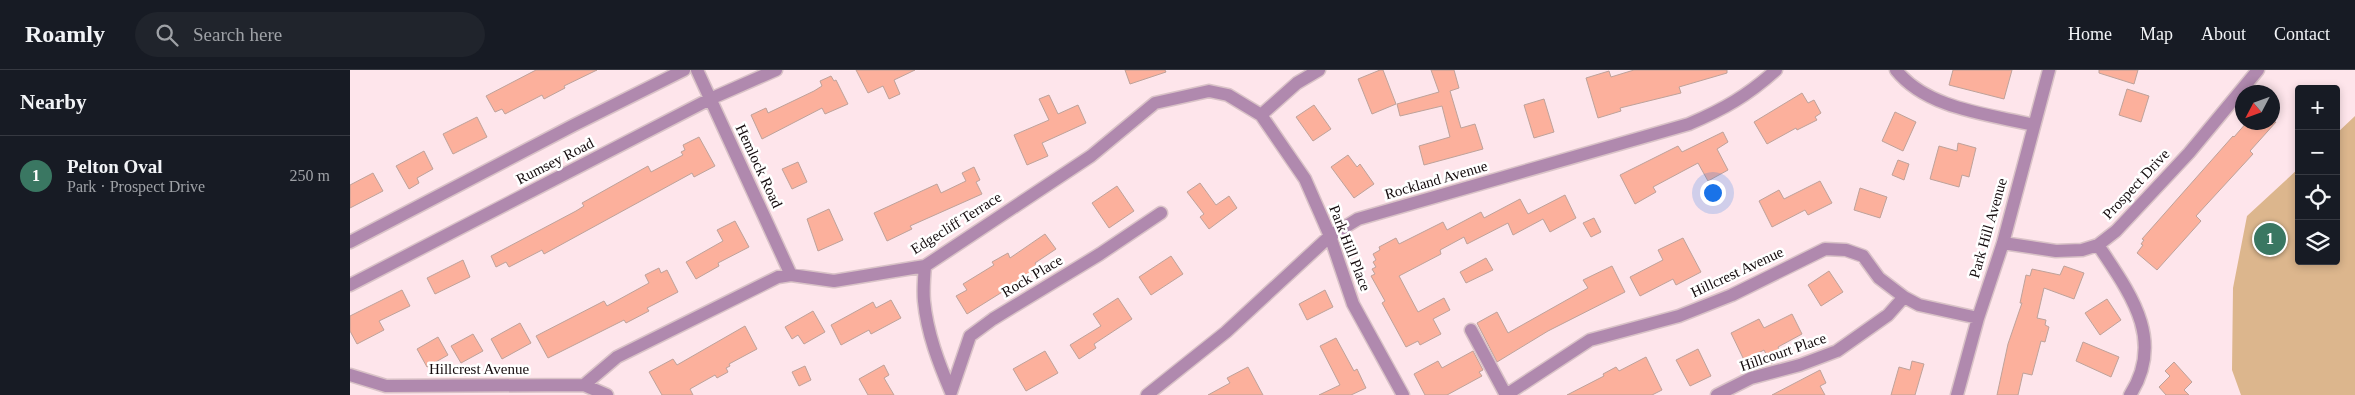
<!DOCTYPE html>
<html lang="en">
<head>
<meta charset="utf-8">
<style>
  :root { --surface:#171b24; --page:#20242c; --text:#f1f3f6; --muted:#9ea1a6; --line:#363941; --accent:#3a7762 }
  body { margin:0; font-family:Georgia,serif; background:var(--page); color:var(--text) }
  .controls { position:absolute; right:15px; top:15px; display:grid; overflow:hidden; border-radius:5px; box-shadow:0 2px 8px #0003 }
  .controls button { width:45px; height:45px; display:grid; place-items:center; padding:0; border:0; border-bottom:1px solid var(--line); background:var(--surface); color:var(--text); font:25px sans-serif }
  .compass { position:absolute; left:1885px; top:15px; width:45px; height:45px; border-radius:50%; background:var(--surface); box-shadow:0 2px 8px #0003; rotate:229deg }
  .you { position:absolute; left:1362px; top:122px; width:18px; height:18px; margin:-12px; border:4px solid #fff; border-radius:50%; background:#1a73e8; box-shadow:0 0 0 8px #1a73e833 }
  .badge { display:grid; place-items:center; width:32px; height:32px; border-radius:50%; background:var(--accent); color:#fff; font-size:16px; font-weight:700 }
  .pin { position:absolute; translate:-50% -50%; border:2px solid #fff; box-shadow:0 1px 5px #0006 }
  .list { margin:0; padding:0; list-style:none }
  h2 { display:flex; justify-content:space-between; align-items:center; height:65px; margin:0; padding:0 20px; font-size:21px }
  h2 small { font-size:16px; font-weight:400; color:var(--muted) }
  .list li { display:grid; grid-template-columns:32px 1fr auto; gap:15px; align-items:center; box-sizing:border-box; height:80px; padding:0 20px; border-top:1px solid var(--line) }
  .list b { display:block; font-size:19px; white-space:nowrap }
  .list p { margin:0; font-size:16px; white-space:nowrap; color:var(--muted) }
  .list em { font-size:16px; font-style:normal; color:var(--muted) }
  .icon { flex:none; width:28px; height:28px; fill:none; stroke:currentColor; stroke-width:2; stroke-linecap:round; stroke-linejoin:round }
  .map { position:relative; flex:none; width:2005px; height:325px; overflow:hidden }
  header { display:flex; align-items:center; gap:30px; box-sizing:border-box; height:70px; padding:0 25px; background:var(--surface); border-bottom:1px solid var(--line) }
  header strong { font-size:24px }
  nav { display:flex; gap:28px; margin-inline-start:auto; font-size:18px }
  .search { width:350px; height:45px; background:var(--page); display:flex; align-items:center; gap:12px; box-sizing:border-box; padding:0 18px; border-radius:28px; color:var(--muted); font-size:19px }
  main { display:flex }
  aside { flex:1; background:var(--surface) }
  .map>svg:first-child { display:block }
  .green { fill:#dcb68d }
  .building { fill:#fcb09c; stroke:#bea29a }
  .lines { fill:none; stroke-linecap:round; stroke-linejoin:round }
  .minor-casing { stroke:#d9c2c7; stroke-width:15 }
  .minor { stroke:#b089ae; stroke-width:12 }
  .labels { text-anchor:middle; dominant-baseline:central; stroke-width:5; stroke-linejoin:round; paint-order:stroke }
  .street-label { font-size:15px; fill:#140b0d; stroke:#fff }
</style>
</head>
<body>
<header>
<strong>Roamly</strong>
<div class="search"><svg class="icon" aria-label="search" viewBox="0 0 24 24"><circle cx="10" cy="10" r="6"/><path d="M15 15l6 6"/></svg>Search here</div>
<nav><a>Home</a><a>Map</a><a>About</a><a>Contact</a></nav>
</header>
<main>
<aside>
<h2>Nearby<small></small></h2>
<ul class="list">
<li><span class="badge">1</span><div><b>Pelton Oval</b><p>Park · Prospect Drive</p></div><em>250 m</em></li>
</ul>
</aside>
<div class="map">
<svg width="2005" height="325" viewBox="0 0 2005 325">
  <rect width="100%" height="100%" fill="#fee5eb"/>
  <!-- green -->
  <path class="green" d="M2005,46V325H1891L1882,300L1883,218L1897,146L1949,98V191H1986V64Z"/>
  <!-- building -->
  <path class="building" d="M186,0H247L214,16L215,18L194,29L192,25L155,44L152,39L145,42L136,26Z
    M506,0H565L544,10L550,24L539,29L533,16L518,23Z
    M775,0H815L816,2L780,14Z
    M1030,0H1033L1046,34L1022,44L1008,9Z
    M1081,0H1104L1109,18L1100,21L1111,58L1125,54L1133,79L1074,95L1069,76L1100,67L1092,36L1050,46L1047,34L1089,22Z
    M1284,0H1377V3L1329,17L1331,23L1270,38L1271,41L1248,48L1236,8L1259,1L1261,7Z
    M1603,0H1662L1654,29L1599,15Z
    M1749,0H1788L1784,14L1749,3Z
    M481,6L484,11L486,10L498,34L475,44L472,38L412,69L401,45L416,38L418,43L464,21L472,16L470,11Z
    M1777,19L1799,26L1791,52L1769,45Z
    M1452,23L1458,33L1464,30L1471,43L1465,47L1467,50L1447,60L1446,58L1417,74L1404,52Z
    M699,25L708,44L728,35L736,53L692,73L698,86L677,95L664,65L699,50L689,29Z
    M1194,29L1204,62L1184,68L1174,35Z
    M964,35L981,59L963,71L946,47Z
    M1545,42L1566,52L1553,81L1532,71Z
    M127,47L137,67L103,84L93,64Z
    M1897,52H1926L1900,81L1903,84L1846,146L1851,151L1807,200L1787,183L1793,175L1791,174L1794,170L1792,169L1883,66L1884,67Z
    M1373,62L1378,72L1367,79L1378,100L1358,111L1348,93L1303,117L1306,122L1285,134L1270,105L1328,76L1332,82Z
    M349,67L365,96L344,107L342,103L194,184L192,180L159,197L156,192L146,197L141,186L226,141L234,136L232,133L298,96L301,102L333,85L331,82L335,80L333,75Z
    M1608,73L1626,78L1619,107L1612,105L1609,117L1580,109L1589,76L1607,81Z
    M74,81L83,99L67,108L69,113L59,119L46,96Z
    M998,85L1007,97L1010,94L1024,114L1004,128L981,97Z
    M1548,90L1559,94L1554,110L1542,105Z
    M448,92L457,112L442,119L432,99Z
    M624,97L630,110L626,112L632,124L560,156L562,159L537,171L524,143L587,114L591,123L616,111L612,103Z
    M23,103L33,121L0,138V115Z
    M1470,111L1482,133L1458,145L1455,140L1422,157L1409,131L1429,120L1434,129Z
    M850,113L866,135L879,126L887,138L859,159L850,147L854,144L837,122Z
    M767,116L784,141L759,158L742,133Z
    M1510,118L1537,127L1530,148L1504,140Z
    M1215,125L1226,148L1200,162L1193,149L1163,165L1158,153L1117,174L1114,167L1090,180L1091,184L1049,206L1068,242L1094,228L1100,240L1083,249L1091,264L1070,275L1068,271L1056,277L1032,233L1035,231L1021,206L1025,204L1022,199L1026,197L1023,192L1026,190L1023,184L1030,180L1029,177L1046,168L1049,174L1093,152L1097,160L1131,142L1134,148L1170,129L1178,144Z
    M479,139L493,170L468,181L457,149Z
    M1244,148L1251,162L1241,167L1233,153Z
    M385,151L399,177L368,193L369,196L346,209L336,192L373,171L367,160Z
    M695,164L706,179L685,193L689,199L617,244L606,226L617,220L613,214L644,195L642,192L658,183L660,188Z
    M1333,168L1351,202L1326,215L1323,209L1290,226L1280,207L1313,190L1308,180Z
    M821,186L833,204L801,225L789,207Z
    M1136,188L1143,200L1116,213L1110,202Z
    M113,190L120,207L85,224L77,208Z
    M1262,196L1275,222L1198,261L1147,292L1127,253L1147,242L1158,263L1238,218L1233,210Z
    M1714,196L1734,203L1724,229L1694,218L1687,248L1696,250L1695,255L1699,257L1695,272L1691,271L1682,305L1673,303L1668,325H1647L1658,274L1672,233H1670L1676,205L1680,206L1682,199L1710,205Z
    M309,198L311,203L317,200L328,222L297,238L299,241L276,253L274,250L198,288L186,266L254,231L257,236L299,213L295,205Z
    M1479,201L1493,222L1471,236L1458,215Z
    M52,220L60,236L29,251L34,260L7,274L0,261V246Z
    M975,220L983,237L957,250L949,234Z
    M768,228L782,249L744,274L746,278L729,289L720,275L751,256L743,244Z
    M1757,229L1771,250L1750,265L1735,243Z
    M541,230L551,248L521,264L519,260L491,275L481,255L523,232L526,238Z
    M463,241L475,262L454,274L448,265L442,269L435,257Z
    M1442,244L1452,264L1428,277L1433,287L1421,294L1414,280L1394,290L1381,263L1409,249L1414,258Z
    M170,253L181,273L152,289L141,269Z
    M395,256L407,279L379,294L380,296L376,298L378,302L367,308L365,305L340,319L343,325H312L299,302L323,289L327,295Z
    M123,264L133,281L111,293L101,276Z
    M88,267L98,285L77,297L67,279Z
    M986,268L1004,301L1007,299L1016,318L1001,325H969L990,315L970,276Z
    M1733,272L1769,287L1761,307L1726,291Z
    M1348,279L1361,306L1340,316L1326,290Z
    M695,281L708,303L676,321L663,299Z
    M1123,281L1133,300L1129,302L1132,306L1097,325H1075L1064,304L1088,291L1092,298Z
    M1296,287L1312,320L1302,325H1217L1254,306L1253,304L1266,297L1269,301Z
    M1562,291L1574,294L1565,325H1541L1549,297L1560,300Z
    M1824,292L1842,312L1834,320L1839,325H1816L1809,317L1820,306L1815,301Z
    M534,295L539,305L534,308L544,325H518L509,309Z
    M455,296L461,310L449,316L442,302Z
    M898,297L913,325H858L880,313L877,308Z
    M1470,300L1476,313L1470,316L1475,325H1422Z"/>
  <g class="lines">
    <!-- minor casing -->
    <g class="minor-casing">
      <path id="minor" d="M347,0L441,205
        M1546,0C1577,39 1638,44 1684,55
        M911,45L947,13L969,0
        M0,172L224,55L334,0
        M1653,173L1706,181L1732,180L1748,175L1766,161L1839,83L1908,0
        M1748,175C1779,222 1816,269 1780,325
        M575,196C574,207 573,220 574,231C577,263 589,294 601,322
        M0,215L360,29L426,0
        M1121,260L1156,325
        M0,305L36,316L234,315L257,325
        M234,315L267,287L428,207L441,205L484,211L575,196L741,86L805,33L859,21L878,25L911,45L955,109L980,166L1003,234L1053,325
        M601,322L620,266L643,249L750,184L811,143
        M797,325L876,262L980,166L1008,149L1339,54C1374,39 1397,26 1426,0
        M1156,325L1240,270L1329,246L1382,225L1475,179L1496,180L1513,186L1529,208L1554,227L1569,235L1628,248
        M1367,325L1401,308L1450,295L1487,281L1538,245L1554,227
        M1607,325L1628,248L1653,173L1699,0"/>
    </g>
    <!-- minor -->
    <use href="#minor" class="minor"/>
  </g>
  <g class="labels">
    <!-- street labels -->
    <g class="street-label">
      <text transform="translate(205 91) rotate(-27)">Rumsey Road</text>
      <text transform="translate(409 96) rotate(65)">Hemlock Road</text>
      <text transform="translate(1086 110) rotate(-16)">Rockland Avenue</text>
      <text transform="translate(1786 114) rotate(-47)">Prospect Drive</text>
      <text transform="translate(606 153) rotate(-32)">Edgecliff Terrace</text>
      <text transform="translate(1638 158) rotate(-74)">Park Hill Avenue</text>
      <text transform="translate(1000 178) rotate(69)">Park Hill Place</text>
      <text transform="translate(1387 202) rotate(-25)">Hillcrest Avenue</text>
      <text transform="translate(682 206) rotate(-31)">Rock Place</text>
      <text transform="translate(1433 282) rotate(-19)">Hillcourt Place</text>
      <text x="129" y="299">Hillcrest Avenue</text>
    </g>
  </g>
</svg>
<div class="controls">
<button>+</button>
<button>−</button>
<button><svg class="icon" aria-label="locate" viewBox="0 0 24 24"><circle cx="12" cy="12" r="6"/><path d="M12 2v4M12 18v4M2 12h4M18 12h4"/></svg></button>
<button><svg class="icon" aria-label="layers" viewBox="0 0 24 24"><path d="M12 4l9 5-9 5-9-5zM3 14l9 5 9-5"/></svg></button>
</div>
<svg class="compass" viewBox="-18 -18 36 36"><path d="M0-13l5 13h-10z" fill="#e53935"/><path d="M0 13l5-13h-10z" fill="#9ea1a6"/></svg>
<div class="you"></div>
<div class="pin badge" style="left:1920px;top:169px">1</div>
</div>
</main>
</body>
</html>
